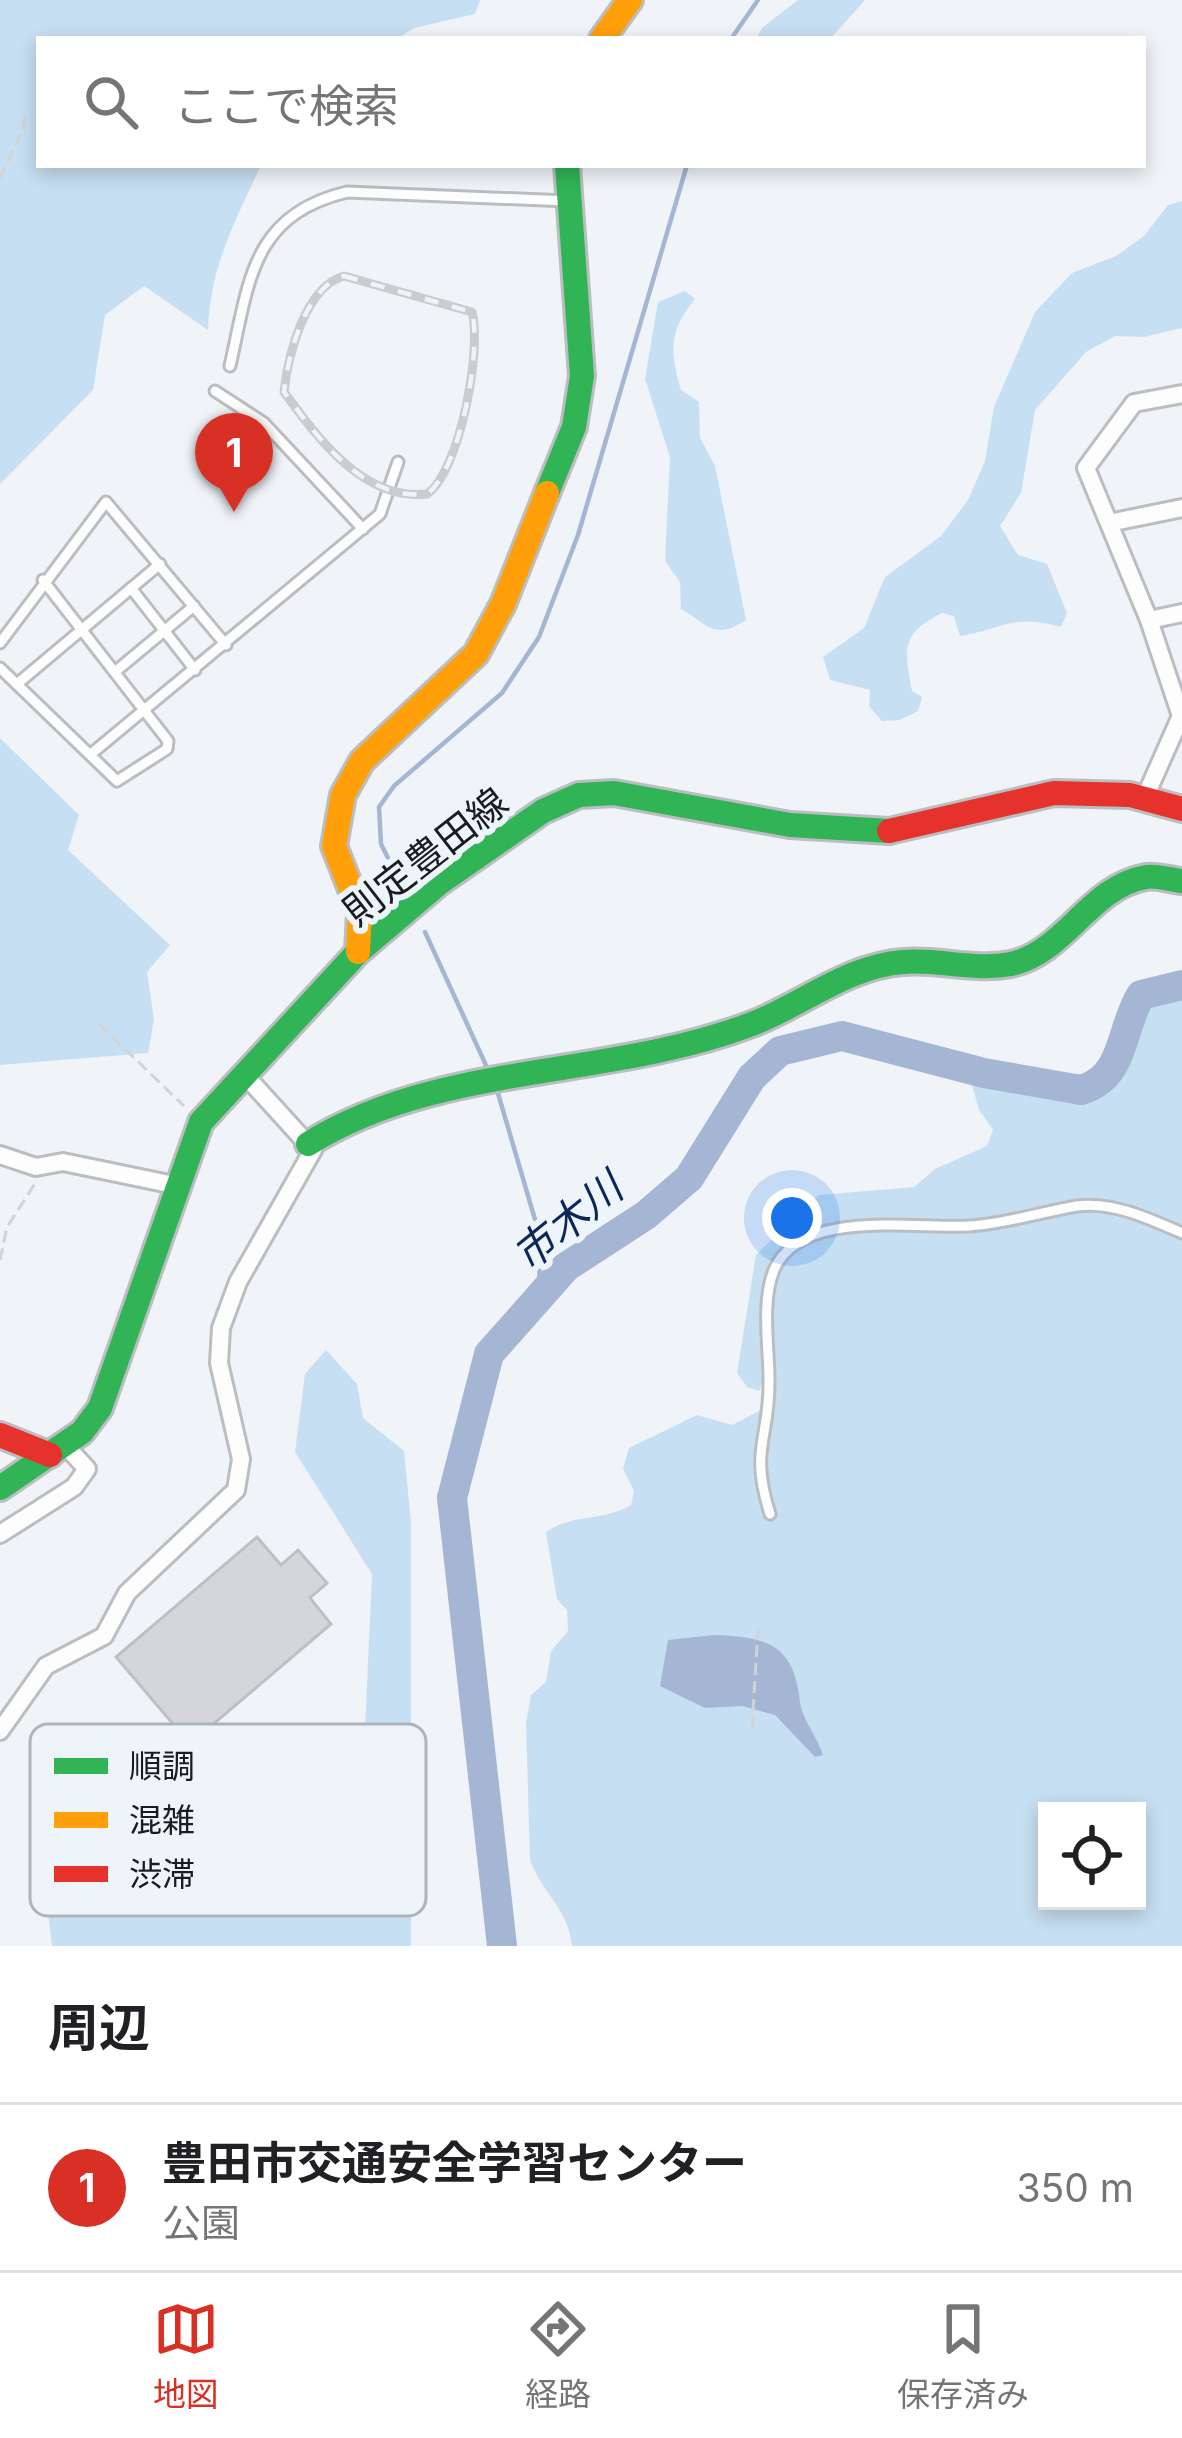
<!DOCTYPE html>
<html lang="ja">
<head>
<meta charset="utf-8">
<style>
  :root { --surface:#fff; --page:#f6f6f6; --text:#202124; --muted:#757577; --line:#e0e0e0; --accent:#d93025 }
  body { margin:0; font-family:Inter,"Noto Sans JP",sans-serif; background:var(--page); color:var(--text) }
  .controls { position:absolute; right:36px; bottom:36px; display:grid; overflow:hidden; border-radius:0px; box-shadow:0 6px 18px #0003 }
  .controls button { width:108px; height:108px; display:grid; place-items:center; padding:0; border:0; border-bottom:3px solid var(--line); background:var(--surface); color:var(--text); font:60px sans-serif }
  .you { position:absolute; left:792px; top:1218px; width:42px; height:42px; margin:-30px; border:9px solid #fff; border-radius:50%; background:#1a73e8; box-shadow:0 0 0 18px #1a73e833 }
  .badge { display:grid; place-items:center; width:78px; height:78px; border-radius:50%; background:var(--accent); color:#fff; font-size:39px; font-weight:700 }
  .pin { position:absolute; translate:-50% -99px; filter:drop-shadow(0 3px 6px #0008) }
  .pin::after { content:''; position:absolute; top:63px; width:42px; height:36px; background:inherit; clip-path:polygon(0 0,100% 0,50% 100%) }
  .list { margin:0; padding:0; list-style:none }
  h2 { display:flex; justify-content:space-between; align-items:center; height:156px; margin:0; padding:0 48px; font-size:51px }
  h2 small { font-size:39px; font-weight:400; color:var(--muted) }
  .list li { display:grid; grid-template-columns:78px 1fr auto; gap:36px; align-items:center; box-sizing:border-box; height:168px; padding:0 48px; border-top:3px solid var(--line) }
  .list b { display:block; font-size:45px; white-space:nowrap }
  .list p { margin:0; font-size:39px; white-space:nowrap; color:var(--muted) }
  .list em { font-size:39px; font-style:normal; color:var(--muted) }
  .icon { flex:none; width:66px; height:66px; fill:none; stroke:currentColor; stroke-width:2; stroke-linecap:round; stroke-linejoin:round }
  .map { position:relative; flex:none; width:1182px; height:1946px; overflow:hidden }
  .search { position:absolute; background:var(--surface); box-shadow:0 6px 18px #0003; left:36px; right:36px; top:36px; height:132px; display:flex; align-items:center; gap:30px; box-sizing:border-box; padding:0 42px; border-radius:0px; color:var(--muted); font-size:45px }
  .sheet { height:324px; background:var(--surface) }
  nav { display:flex; justify-content:space-around; align-items:center; box-sizing:border-box; height:168px; border-top:3px solid var(--line); background:var(--surface); font-size:33px; color:var(--muted) }
  nav a { display:grid; justify-items:center; gap:6px }
  nav .on { color:var(--accent) }
  .map>svg:first-child { display:block }
  .green { fill:#c7dff2; fill-rule:evenodd }
  .water { fill:#a5b6d4 }
  .lines { fill:none; stroke-linecap:round; stroke-linejoin:round }
  .stream { stroke:#a5b6d4; stroke-width:4.5 }
  .river { stroke:#a5b6d4; stroke-width:30 }
  .building { fill:#d4d6d9; stroke:#bec0c3; stroke-width:3 }
  .lane-casing { stroke:#bbbec1; stroke-width:15 }
  .street-casing { stroke:#bbbec1; stroke-width:22 }
  .fast-casing { stroke:#bbbec1; stroke-width:30 }
  .slow-casing { stroke:#bbbec1; stroke-width:30 }
  .jam-casing { stroke:#bbbec1; stroke-width:30 }
  .path { stroke:#d1d3d4; stroke-width:3; stroke-dasharray:12 6; stroke-linecap:butt }
  .lane { stroke:#fdfdfe; stroke-width:9 }
  .street { stroke:#fdfdfe; stroke-width:16 }
  .fast { stroke:#30b455; stroke-width:24 }
  .slow { stroke:#ff9f0a; stroke-width:24 }
  .jam { stroke:#e5322d; stroke-width:24 }
  .rail-casing { stroke:#cbcccd; stroke-width:9 }
  .rail { stroke:#edf5fb; stroke-width:4.5; stroke-dasharray:14; stroke-linecap:butt }
  .labels { text-anchor:middle; dominant-baseline:central; stroke-width:12; stroke-linejoin:round; paint-order:stroke }
  .street-label { font-size:39px; fill:#1a1d1f; stroke:#edf5fb }
  .water-label { font-size:42px; font-style:italic; fill:#0b2657; stroke:#edf5fb }
  .key { fill:#edf5fb; stroke:#aeb4b9; stroke-width:3 }
  .key-label { font-size:33px; fill:#1a1d1f }
</style>
</head>
<body>
<div class="map">
<svg width="1182" height="1946" viewBox="0 0 1182 1946">
  <rect width="100%" height="100%" fill="#f0f4f8"/>
  <!-- green -->
  <path class="green" d="M0,0H480L475,14L414,28L397,39H39V165H261C235,222 210,266 208,330L144,286L105,315L93,390L0,484Z
    M798,0H865L830,39H756L762,28Z
    M1182,201V328L1144,337L1115,336L1086,352L1035,410L1021,493L1000,526L1018,555L1047,564L1067,613L1061,627C1011,613 1004,629 960,636L954,616L942,613C901,634 904,647 912,691L922,697L918,711L900,720L882,721L869,706L870,690L830,680L823,657L864,628L885,577L941,536L968,500L985,461L994,407L1035,312L1072,273L1116,256L1144,236L1168,205Z
    M685,291L695,299C668,332 670,351 681,390L699,402L700,438L715,466L746,620C714,641 709,625 681,609L680,582L665,561L670,457L645,379L658,302Z
    M0,738L79,815L68,850L170,945L147,972L154,1020L148,1053L0,1065Z
    M1146,996L1158,1003L1182,998V1946H572C568,1908 542,1893 530,1860L526,1723L531,1695L546,1682L551,1651L568,1631L567,1610L557,1599L546,1532C574,1513 602,1522 631,1505L634,1491L623,1469L629,1448L697,1415L732,1425L761,1410L764,1381L759,1391L747,1387L737,1373L756,1255L792,1219L819,1195L914,1187L935,1169L987,1146L993,1130L979,1110L972,1085L981,1080C1026,1087 1103,1117 1122,1056C1129,1035 1130,1013 1146,996ZM1047,1811H1137V1901H1047Z
    M326,1350L357,1384L363,1418L404,1451L411,1523V1946H52L48,1913L74,1849L175,1875L233,1804L295,1811L365,1729L372,1574L295,1452L305,1374Z"/>
  <!-- water -->
  <path class="water" d="M714,1635C769,1637 794,1645 800,1702C802,1719 818,1738 823,1755L815,1757L775,1715L742,1706L705,1708L660,1686L668,1640Z"/>
  <g class="lines">
    <!-- stream -->
    <path class="stream" d="M731,39L758,0
      M398,878L381,844L379,807L394,786L502,693L539,637L578,535L687,165
      M425,932L490,1074
      M497,1090L541,1240L538,1304"/>
    <!-- river -->
    <path class="river" d="M502,1946L452,1498L489,1354L566,1267L646,1215L689,1178L752,1077L780,1051L842,1036L984,1073L1081,1090C1126,1077 1120,1028 1141,995L1182,985"/>
  </g>
  <!-- building -->
  <path class="building" d="M257,1537L281,1565L298,1550L327,1583L310,1598L331,1624L190,1744L116,1657Z"/>
  <g class="lines">
    <!-- lane casing -->
    <g class="lane-casing">
      <path id="lane" d="M230,366C249,282 251,215 347,192L568,201
        M215,391L264,423L363,529
        M131,588L195,670
        M0,643L106,502L226,645
        M0,668L117,781L167,749L168,741L43,580
        M116,671L194,606
        M17,684L160,564
        M91,754L380,514L398,462
        M770,1514C749,1447 770,1440 769,1380C769,1346 761,1302 774,1270C800,1208 915,1229 969,1226C1005,1224 1041,1212 1077,1206C1112,1201 1150,1219 1182,1233"/>
    </g>
    <!-- street casing -->
    <g class="street-casing">
      <path id="street" d="M1109,523L1182,508
        M1149,620L1182,613
        M1146,795L1181,716L1149,620L1086,468L1134,403L1182,394
        M0,1155L36,1167L63,1162L179,1186
        M0,1534L74,1487L87,1469L65,1445
        M0,1731L46,1666L104,1636L127,1593L236,1490L241,1459L219,1363L221,1328L238,1282L313,1150L243,1073"/>
    </g>
    <!-- fast casing -->
    <g class="fast-casing">
      <path id="fast" d="M547,493L574,427L582,376L567,165
        M308,1144C439,1062 608,1079 752,1024C802,1005 847,966 903,962C939,959 975,971 1011,964C1066,952 1089,887 1146,877C1156,875 1171,880 1182,881
        M0,1488L82,1432L100,1408L201,1122L358,952L438,884L543,811L579,795L614,793L790,825L889,831"/>
    </g>
    <!-- slow casing -->
    <g class="slow-casing">
      <path id="slow" d="M602,39L630,0
        M358,952L360,912L334,846L343,795L362,761L476,654L503,604L547,493"/>
    </g>
    <!-- jam casing -->
    <g class="jam-casing">
      <path id="jam" d="M889,831L1054,793L1130,795L1182,809
        M0,1435L50,1455"/>
    </g>
    <!-- path -->
    <path class="path" d="M0,178L24,127L25,111
      M99,1024L184,1106
      M0,1260L7,1227L36,1182
      M752,1729L758,1628"/>
    <!-- lane -->
    <use href="#lane" class="lane"/>
    <!-- street -->
    <use href="#street" class="street"/>
    <!-- fast -->
    <use href="#fast" class="fast"/>
    <!-- slow -->
    <use href="#slow" class="slow"/>
    <!-- jam -->
    <use href="#jam" class="jam"/>
    <!-- rail casing -->
    <g class="rail-casing">
      <path id="rail" d="M344,276L472,312C482,350 460,471 427,494C363,501 317,437 284,392C288,355 305,287 344,276Z"/>
    </g>
    <!-- rail -->
    <use href="#rail" class="rail"/>
  </g>
  <g class="labels">
    <!-- street labels -->
    <g class="street-label">
      <text transform="translate(425 856) rotate(-38)">則定豊田線</text>
    </g>
    <!-- water labels -->
    <g class="water-label">
      <text transform="translate(567 1221) rotate(-39)">市木川</text>
    </g>
  </g>
  <!-- legend -->
  <rect x="30" y="1724" width="396" height="192" rx="18" class="key"/>
  <rect x="54" y="1758" width="54" height="16" fill="#30b455"/>
  <rect x="54" y="1812" width="54" height="16" fill="#ff9f0a"/>
  <rect x="54" y="1866" width="54" height="16" fill="#e5322d"/>
  <g class="key-label">
    <text x="129" y="1778">順調</text>
    <text x="129" y="1832">混雑</text>
    <text x="129" y="1886">渋滞</text>
  </g>
</svg>
<div class="controls">
<button><svg class="icon" aria-label="locate" viewBox="0 0 24 24"><circle cx="12" cy="12" r="6"/><path d="M12 2v4M12 18v4M2 12h4M18 12h4"/></svg></button>
</div>
<div class="you"></div>
<div class="pin badge" style="left:234px;top:512px">1</div>
<div class="search"><svg class="icon" aria-label="search" viewBox="0 0 24 24"><circle cx="10" cy="10" r="6"/><path d="M15 15l6 6"/></svg>ここで検索</div>
</div>
<section class="sheet">
<h2>周辺<small></small></h2>
<ul class="list">
<li><span class="badge">1</span><div><b>豊田市交通安全学習センター</b><p>公園</p></div><em>350 m</em></li>
</ul>
</section>
<nav>
<a class="on"><svg class="icon" aria-label="map" viewBox="0 0 24 24"><path d="M3 6l6-2 6 2 6-2v14l-6 2-6-2-6 2zM9 4v14M15 6v14"/></svg>地図</a>
<a><svg class="icon" aria-label="directions" viewBox="0 0 24 24"><path d="M12 3l9 9-9 9-9-9zM9 14v-3h6M13 9l2 2-2 2"/></svg>経路</a>
<a><svg class="icon" aria-label="saved" viewBox="0 0 24 24"><path d="M7 4h10v16l-5-4-5 4z"/></svg>保存済み</a>
</nav>
</body>
</html>
